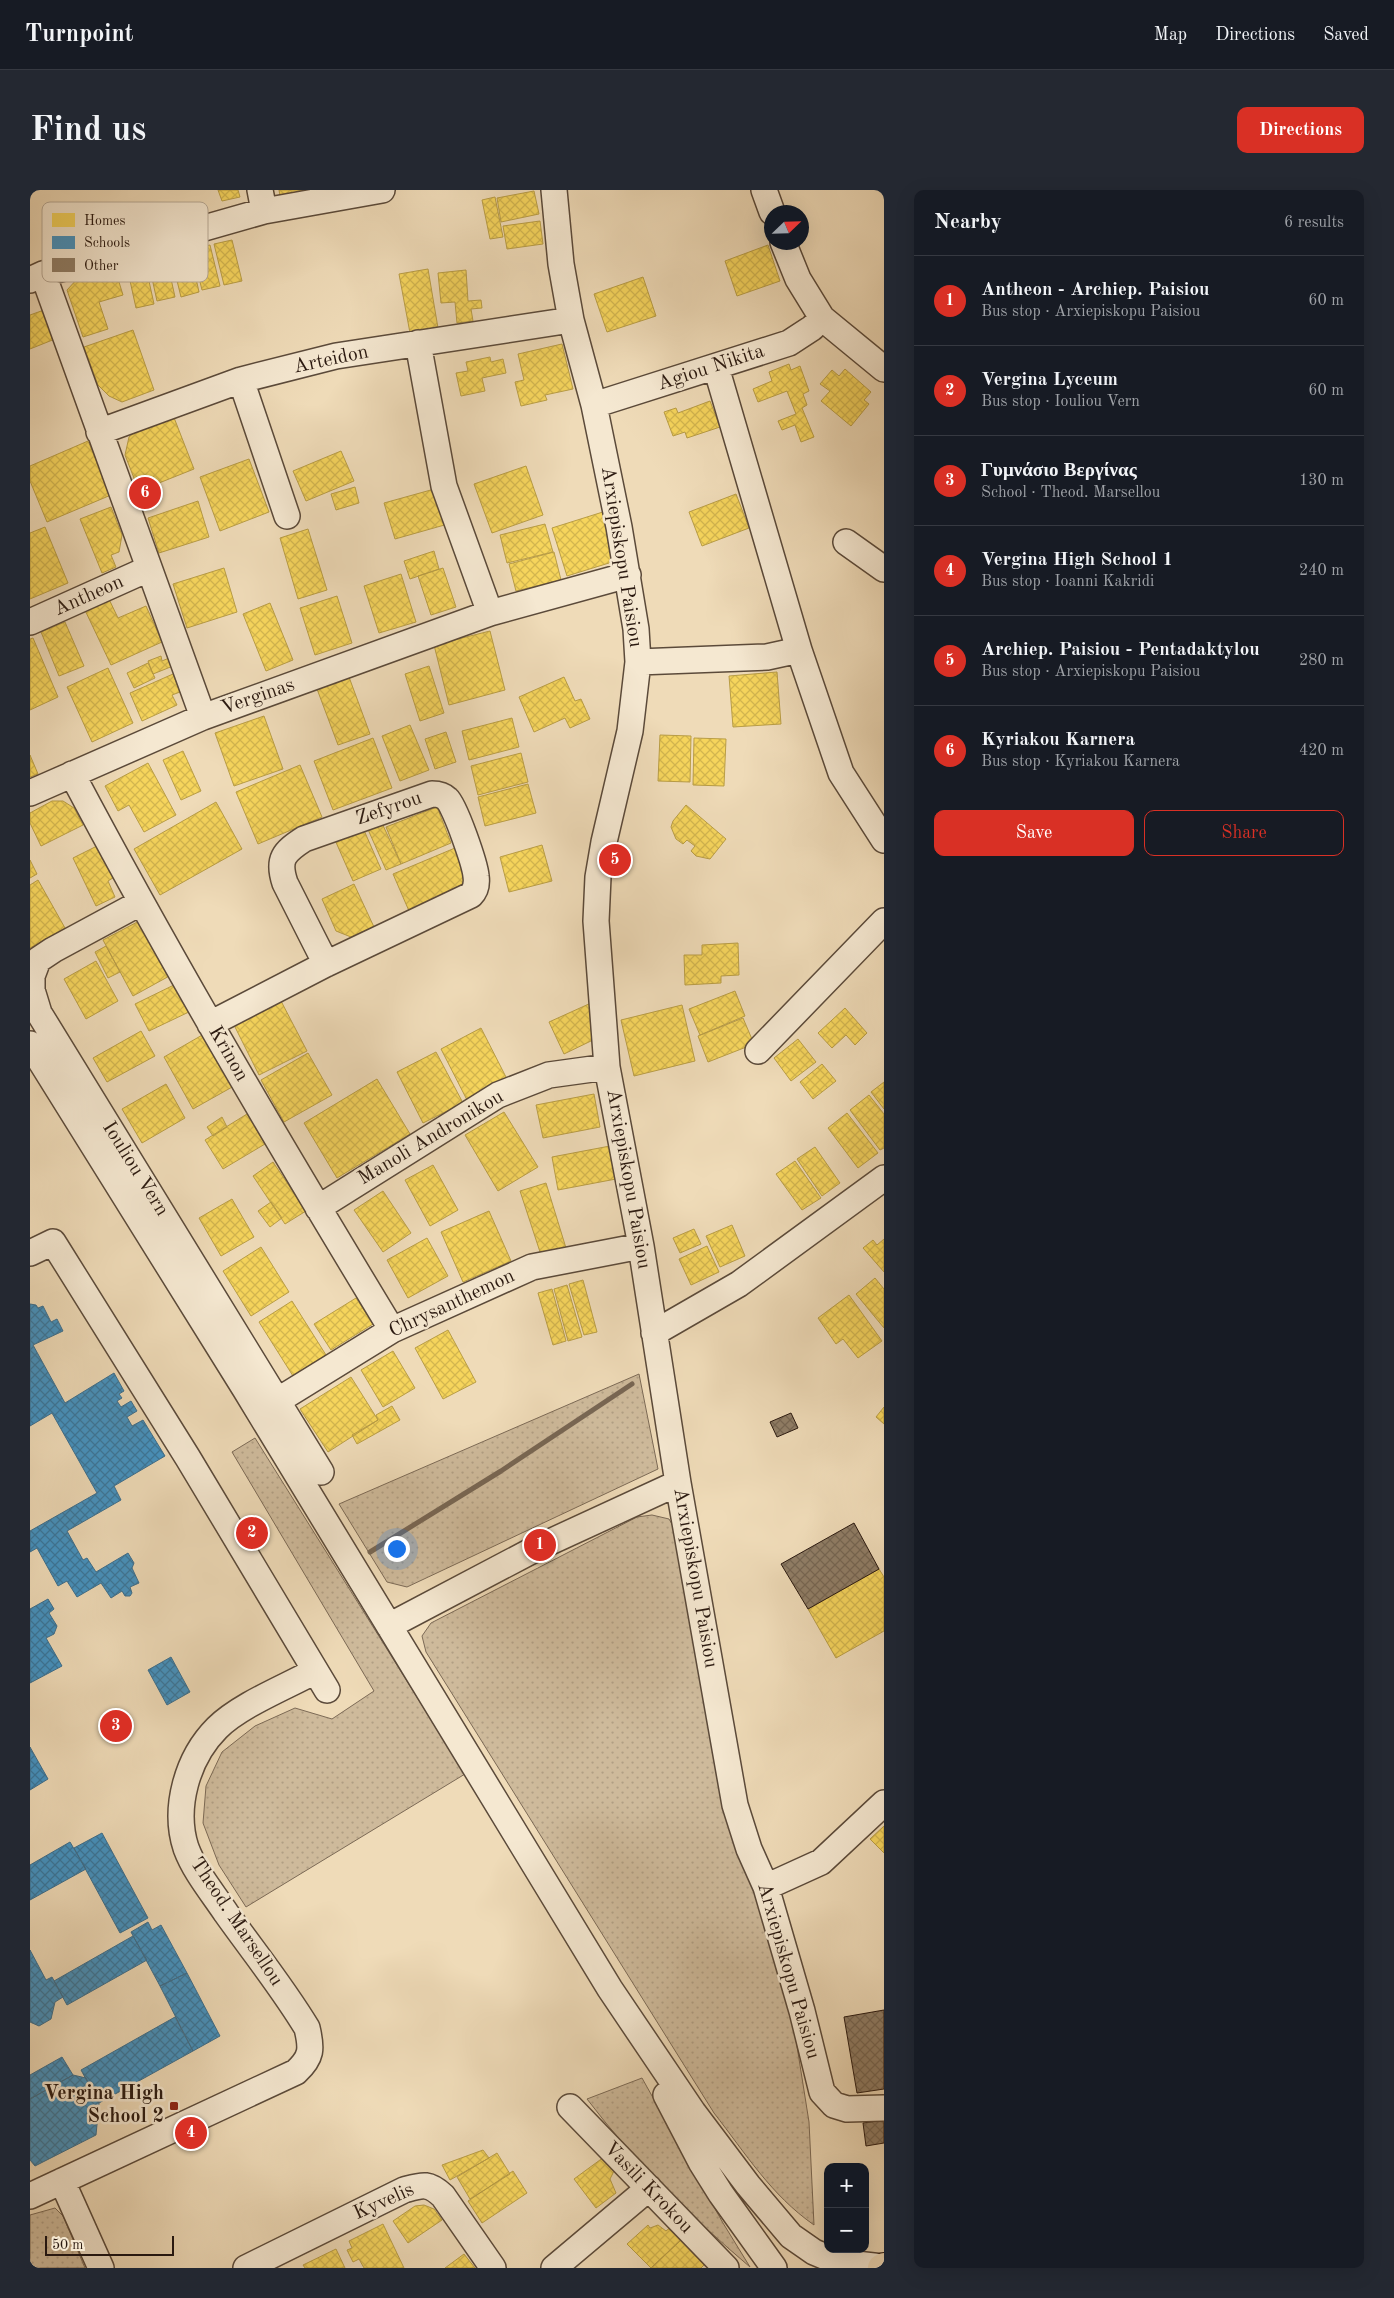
<!DOCTYPE html>
<html lang="en">
<head>
<meta charset="utf-8">
<style>
  :root { --surface:#171b24; --page:#242831; --text:#f1f3f6; --muted:#9ea1a6; --line:#363941; --accent:#d93025 }
  body { margin:0; font-family:"Old Standard TT",serif; background:var(--page); color:var(--text) }
  .controls { position:absolute; right:15px; bottom:15px; display:grid; overflow:hidden; border-radius:10px; box-shadow:0 5px 20px #0002 }
  .controls button { width:45px; height:45px; display:grid; place-items:center; padding:0; border:0; border-bottom:1px solid var(--line); background:var(--surface); color:var(--text); font:25px sans-serif }
  .compass { position:absolute; left:734px; top:15px; width:45px; height:45px; border-radius:50%; background:var(--surface); box-shadow:0 5px 20px #0002; rotate:67deg }
  .scale { position:absolute; left:15px; bottom:12px; width:129px; box-sizing:border-box; padding-left:5px; border:2px solid #2a1910; border-top:0; font-size:14px; line-height:18px; white-space:nowrap; color:#2a1910; -webkit-text-stroke:4px #f5e8d1; paint-order:stroke }
  .you { position:absolute; left:366px; top:1358px; width:18px; height:18px; margin:-12px; border:4px solid #fff; border-radius:50%; background:#1a73e8; box-shadow:0 0 0 8px #1a73e833 }
  .badge { display:grid; place-items:center; width:32px; height:32px; border-radius:50%; background:var(--accent); color:#fff; font-size:16px; font-weight:700 }
  .pin { position:absolute; translate:-50% -50%; border:2px solid #fff; box-shadow:0 1px 5px #0006 }
  .list { margin:0; padding:0; list-style:none }
  h2 { display:flex; justify-content:space-between; align-items:center; height:65px; margin:0; padding:0 20px; font-size:21px }
  h2 small { font-size:16px; font-weight:400; color:var(--muted) }
  .list li { display:grid; grid-template-columns:32px 1fr auto; gap:15px; align-items:center; box-sizing:border-box; height:90px; padding:0 20px; border-top:1px solid var(--line) }
  .list b { display:block; font-size:19px; white-space:nowrap }
  .list p { margin:0; font-size:16px; white-space:nowrap; color:var(--muted) }
  .list em { font-size:16px; font-style:normal; color:var(--muted) }
  .actions { display:flex; gap:10px; padding:15px 20px }
  .actions a { flex:1; padding:11px 0; border:1px solid var(--accent); border-radius:10px; text-align:center; font-size:18px; color:var(--accent) }
  .actions .main { background:var(--accent); color:#fff }
  .map { position:relative; flex:none; width:854px; height:2078px; overflow:hidden; border-radius:10px }
  header { display:flex; align-items:center; gap:30px; box-sizing:border-box; height:70px; padding:0 25px; background:var(--surface); border-bottom:1px solid var(--line) }
  header strong { font-size:24px }
  nav { display:flex; gap:28px; margin-inline-start:auto; font-size:18px }
  .intro { display:flex; align-items:center; justify-content:space-between; box-sizing:border-box; height:120px; padding:0 30px }
  h1 { margin:0; font-size:35px }
  .button { padding:12px 22px; border-radius:10px; background:var(--accent); color:#fff; font-size:18px; font-weight:700 }
  main { display:flex; gap:30px; padding:0 30px }
  aside { flex:1; background:var(--surface); border-radius:10px; box-shadow:0 5px 20px #0002 }
  .map>svg:first-child { display:block }
  .grass { fill:url(#grass-dots); stroke:#7c6a56 }
  .homes { fill:url(#homes-cross-hatch); stroke:#b99d45 }
  .schools { fill:url(#schools-cross-hatch); stroke:#3c6e8d }
  .lines { fill:none; stroke-linecap:round; stroke-linejoin:round }
  .stream { stroke:#786653; stroke-width:5 }
  .building { fill:url(#building-cross-hatch); stroke:#2a1910 }
  .minor-casing { stroke:#5b4a3a; stroke-width:28 }
  .major-casing { stroke:#2a1910; stroke-width:30 }
  .minor { stroke:#f5e8d1; stroke-width:25 }
  .major { stroke:#efdbb8; stroke-width:28 }
  .poi-dot { fill:#8f2418; stroke:#f5e8d1; stroke-width:2 }
  .labels { text-anchor:middle; dominant-baseline:central; stroke-width:5; stroke-linejoin:round; paint-order:stroke }
  .street-label { font-size:20px; fill:#2a1910; stroke:#f5e8d1 }
  .poi-label { font-size:20px; font-weight:bold; fill:#2a1910; stroke:#f5e8d1; text-anchor:end }
  .key { fill:#f5e8d1; stroke:#b8aa97; stroke-width:1 }
  .key-label { font-size:14px; fill:#2a1910 }
</style>
</head>
<body>
<header>
<strong>Turnpoint</strong>
<nav><a>Map</a><a>Directions</a><a>Saved</a></nav>
</header>
<div class="intro"><h1>Find us</h1><a class="button">Directions</a></div>
<main>
<div class="map">
<svg width="854" height="2078" viewBox="0 0 854 2078">
  <defs>
    <pattern id="grass-dots" width="8" height="8" patternUnits="userSpaceOnUse" patternTransform="scale(1.25)"><rect width="8" height="8" fill="#ceba9b"/><path d="M2 2h.1M6 6h.1" fill="none" stroke="#b19f84" stroke-width="1.8" stroke-linecap="round"/></pattern>
    <pattern id="homes-cross-hatch" width="8" height="8" patternUnits="userSpaceOnUse" patternTransform="scale(1.25)"><rect width="8" height="8" fill="#f6d55c"/><path d="M0 0l8 8M0 8l8-8" fill="none" stroke="#d3b64f"/></pattern>
    <pattern id="schools-cross-hatch" width="8" height="8" patternUnits="userSpaceOnUse" patternTransform="scale(1.25)"><rect width="8" height="8" fill="#4393c3"/><path d="M0 0l8 8M0 8l8-8" fill="none" stroke="#38779d"/></pattern>
    <pattern id="building-cross-hatch" width="8" height="8" patternUnits="userSpaceOnUse" patternTransform="scale(1.25)"><rect width="8" height="8" fill="#907e67"/><path d="M0 0l8 8M0 8l8-8" fill="none" stroke="#766653"/></pattern>
  </defs>
  <rect width="100%" height="100%" fill="#efdbb8"/>
  <filter id="stains"><feTurbulence type="fractalNoise" baseFrequency=".004" numOctaves="4"/><feColorMatrix values="0 0 0 0 .2 0 0 0 0 .09 0 0 0 0 .02 0 0 0 .5 -.17"/></filter>
  <radialGradient id="worn" r=".72"><stop offset=".6" stop-color="#630" stop-opacity="0"/><stop offset="1" stop-color="#630" stop-opacity=".3"/></radialGradient>
  <!-- grass -->
  <path class="grass" d="M609,1184L628,1279L377,1397L357,1392L309,1314Z
    M225,1248L435,1584L216,1717L189,1675L173,1633L176,1596L192,1562L225,1536L265,1518L302,1529L344,1501L202,1262Z
    M622,1325L639,1329L649,1346L739,1737L763,1831L779,1932L784,2035C741,2005 716,1964 684,1923L396,1462L392,1446L401,1433L607,1327Z
    M612,1888L693,2033L720,2077C661,2027 604,1971 557,1909Z
    M25,2018L33,2026L55,2078H0V2025Z"/>
  <!-- homes -->
  <path class="homes" d="M188,0H208L210,7L192,11Z
    M249,0H285L250,6Z
    M504,1L509,24L471,32L467,8Z
    M465,7L473,47L460,49L452,10Z
    M510,31L513,54L477,59L473,36Z
    M202,50L212,91L194,95L184,54Z
    M180,55L190,96L172,100L162,59Z
    M738,55L750,91L707,106L695,71Z
    M160,61L169,102L151,107L141,66Z
    M136,66L145,107L127,111L118,70Z
    M115,73L124,114L106,118L97,77Z
    M84,76L93,105L69,112L78,139L53,147L37,100L48,88Z
    M398,79L408,138L380,143L369,84Z
    M436,80L438,111L451,110L452,118L441,119L443,131L427,133L425,112L411,113L408,83Z
    M613,87L626,126L577,142L564,104Z
    M14,120L25,149L0,159V125Z
    M103,140L124,200L92,212L79,206L68,195L54,157Z
    M532,154L543,199L515,205L517,210L491,216L485,192L494,190L488,164Z
    M460,167L461,172L473,169L476,183L452,188L455,201L431,206L426,183L438,181L436,172Z
    M759,174L761,180L770,176L779,201L773,204L777,215L772,218L784,247L771,252L765,235L752,240L748,231L766,224L757,201L728,212L723,199L742,191L739,182Z
    M815,179L841,202L834,210L839,214L821,236L791,211L800,201L790,194L802,180L809,186Z
    M680,211L690,237L657,248L655,242L643,246L634,222L646,218L648,223Z
    M143,225L164,279L109,301L95,265L99,247L111,237Z
    M58,251L81,305L17,332L0,291V276Z
    M311,261L324,291L276,311L263,281Z
    M219,269L239,322L190,341L170,287Z
    M496,276L513,325L462,343L444,294Z
    M325,297L329,313L306,320L301,304Z
    M408,298L418,334L365,349L354,313Z
    M706,304L719,338L672,356L659,322Z
    M168,311L179,347L129,363L118,328Z
    M81,317L92,345L89,362L81,365L86,377L72,383L50,329Z
    M576,321L586,364L579,373L537,386L522,338Z
    M515,334L523,362L477,373L470,345Z
    M15,337L38,393L0,409V343Z
    M278,339L297,400L268,409L250,348Z
    M404,361L409,379L380,389L374,371Z
    M524,362L531,390L486,401L479,374Z
    M194,378L207,422L157,438L143,394Z
    M413,378L426,417L401,425L388,386Z
    M371,384L386,432L349,443L334,396Z
    M77,405L88,428L116,416L132,452L81,475L53,416Z
    M307,406L322,453L285,465L270,418Z
    M240,413L263,470L236,481L213,424Z
    M35,432L54,476L29,486L11,442Z
    M460,441L475,500L419,515L404,455Z
    M3,448L28,507L0,520V449Z
    M131,466L132,471L139,468L143,476L123,484L118,471Z
    M118,473L125,488L104,498L97,483Z
    M399,476L414,523L390,531L375,484Z
    M78,478L103,533L62,552L37,497Z
    M747,482L751,534L703,537L699,486Z
    M143,484L150,502L142,505L147,515L112,531L100,503Z
    M319,487L340,544L308,555L287,499Z
    M534,487L545,511L551,509L560,529L540,538L535,528L504,542L489,507Z
    M234,526L253,579L204,596L185,543Z
    M482,528L489,557L439,570L432,541Z
    M380,535L399,580L370,591L352,546Z
    M416,542L426,572L405,579L395,549Z
    M630,545L661,546L660,592L628,591Z
    M343,548L362,598L303,620L284,571Z
    M664,548L696,549L694,596L663,595Z
    M153,561L171,601L151,610L133,570Z
    M491,563L498,592L448,605L441,576Z
    M0,565L8,584L0,587Z
    M118,573L146,625L114,642L99,615L88,621L75,596Z
    M270,575L292,627L228,654L206,602Z
    M498,594L506,623L455,636L448,607Z
    M22,611H33L44,618L53,635L11,656L0,633V623Z
    M186,612L212,659L130,705L104,659Z
    M656,615L696,649L680,669L666,666L661,661L665,656L657,650L653,654L646,649L641,637L643,631Z
    M407,617L421,653L371,674L356,637Z
    M350,629L371,674L356,680L336,635Z
    M333,638L351,679L323,691L305,650Z
    M71,654L86,686L78,691L85,707L66,716L43,668Z
    M512,655L522,691L479,702L470,667Z
    M425,658L440,695L379,721L363,684Z
    M0,670L7,684L0,688Z
    M8,690L35,738L0,758V695Z
    M324,694L344,737L321,747L306,741L292,709Z
    M113,729L143,784L103,806L73,750Z
    M708,753L709,785L691,786V793L655,795L654,765H672V755Z
    M76,756L90,782L78,788L65,762Z
    M66,771L88,811L56,829L34,789Z
    M148,793L161,821L119,841L105,814Z
    M705,801L715,826L670,845L659,819Z
    M251,811L277,861L229,885L204,835Z
    M561,813L563,850L534,864L519,832Z
    M652,815L665,871L604,886L591,830Z
    M815,818L837,843L825,855L816,845L802,858L788,843Z
    M713,828L724,854L678,872L668,846Z
    M451,838L477,889L437,910L411,859Z
    M111,841L125,866L77,892L63,868Z
    M174,844L204,896L163,919L134,867Z
    M768,849L786,872L761,891L744,868Z
    M406,862L433,913L393,933L367,882Z
    M278,863L302,905L254,932L231,890Z
    M792,874L806,891L783,909L770,892Z
    M347,889L380,944L307,988L274,933Z
    M854,892V919L841,902Z
    M136,894L155,928L112,953L92,919Z
    M564,904L570,937L513,948L506,915Z
    M839,905L854,924V958L850,960L820,920Z
    M474,922L508,977L468,1001L435,945Z
    M817,923L848,963L828,978L798,938Z
    M217,924L235,954L193,979L175,950Z
    M192,927L197,937L183,946L177,937Z
    M580,956L586,989L528,1000L522,967Z
    M785,957L810,993L792,1006L767,969Z
    M765,971L791,1008L772,1020L746,984Z
    M243,972L276,1021L255,1034L223,986Z
    M403,975L428,1020L400,1036L375,990Z
    M516,993L536,1058L511,1065L490,1001Z
    M353,1001L381,1043L353,1062L324,1020Z
    M202,1009L224,1047L191,1066L169,1028Z
    M241,1012L252,1028L240,1037L228,1021Z
    M459,1021L481,1071L433,1092L411,1042Z
    M702,1035L715,1066L690,1077L676,1046Z
    M664,1039L671,1054L650,1063L643,1048Z
    M397,1048L418,1086L378,1108L357,1070Z
    M854,1049V1082L833,1058L843,1050L847,1055Z
    M677,1056L689,1082L661,1095L649,1069Z
    M231,1057L259,1102L221,1126L193,1081Z
    M845,1088L854,1099V1138L826,1104Z
    M553,1090L567,1142L554,1145L539,1094Z
    M537,1095L552,1147L538,1151L524,1099Z
    M522,1099L536,1151L523,1155L508,1103Z
    M819,1105L852,1151L828,1168L813,1149L806,1154L788,1128Z
    M326,1108L343,1134L301,1160L284,1134Z
    M262,1111L296,1165L263,1186L229,1132Z
    M418,1140L446,1192L413,1209L385,1158Z
    M363,1161L385,1198L353,1217L331,1180Z
    M321,1187L348,1230L298,1262L270,1219Z
    M362,1216L370,1230L327,1254L322,1245L348,1230L346,1225Z
    M854,1217V1234L846,1227Z
    M849,1379L854,1387V1441L806,1468L778,1419Z
    M854,1636V1663L840,1649Z
    M453,1960L459,1968L420,1990L412,1975Z
    M467,1963L480,1984L440,2009L427,1987Z
    M574,1967L584,1981L580,1989L586,2003L566,2018L544,1989Z
    M483,1981L497,2003L452,2033L438,2011Z
    M394,2015L404,2019L412,2030L378,2053L363,2031L385,2016Z
    M353,2034L374,2078H334L329,2069L323,2072L317,2060L322,2058L319,2051Z
    M618,2035L620,2038L628,2035L636,2041L641,2037L652,2049L621,2078L597,2054Z
    M652,2049L675,2074L671,2078H621Z
    M306,2059L315,2078H275L273,2075Z
    M434,2064L445,2078H415Z"/>
  <!-- schools -->
  <path class="schools" d="M0,1114L6,1115L8,1118L13,1116L21,1132L27,1129L33,1141L3,1155L35,1213L84,1183L94,1201L89,1204L92,1208L87,1211L91,1217L101,1211L107,1221L97,1227L102,1236L113,1230L135,1266L84,1296L91,1310L37,1341L53,1370L57,1368L66,1382L98,1363L104,1373L102,1378L109,1393L100,1397L102,1403L100,1406H95L92,1401L81,1408L71,1393L47,1407L37,1391L28,1396L7,1358L0,1362V1341L67,1303L22,1223L0,1236Z
    M18,1409L24,1419L19,1423L27,1436L24,1444L16,1448L32,1476L0,1493V1419Z
    M141,1467L160,1502L137,1515L118,1480Z
    M0,1557L18,1589L0,1600Z
    M72,1643L118,1728L90,1743L44,1658Z
    M40,1652L56,1679L0,1710V1675Z
    M118,1732L122,1740L131,1735L157,1783L130,1796L101,1742Z
    M103,1746L117,1770L37,1815L24,1791Z
    M0,1760L16,1790L22,1787L33,1807L25,1812L21,1829L9,1836L0,1832Z
    M157,1783L190,1846L163,1861L130,1796Z
    M145,1827L163,1861L69,1913L51,1880Z
    M32,1867L43,1885L0,1909V1885Z
    M43,1885L56,1888L69,1913L66,1945L5,1976L0,1970V1909Z"/>
  <g class="lines">
    <!-- stream -->
    <path class="stream" d="M340,1362L471,1281L602,1194"/>
  </g>
  <!-- building -->
  <path class="building" d="M761,1223L768,1238L747,1247L740,1232Z
    M824,1333L849,1379L778,1419L751,1374Z
    M854,1820V1899L827,1903L814,1827Z
    M854,1930V1953L836,1956L833,1933Z"/>
  <g class="lines">
    <!-- minor casing -->
    <g class="minor-casing">
      <path id="minor" d="M230,0L234,21
        M524,0L531,74L541,130L564,215L589,337L606,439L608,472L600,541L574,652L568,687L566,731L577,877L611,1056L648,1293L705,1615L719,1659L736,1697L772,1821L792,1902L804,1915L817,1919L854,1918
        M734,0L742,22
        M753,52L768,89L792,128L854,179
        M13,84L173,527
        M0,90L13,84L234,21L352,0
        M388,153L414,296L460,423
        M211,190L257,326
        M564,215L759,153L782,138L792,128
        M69,242L211,190L306,166L541,130
        M816,352L854,379
        M0,432L118,379
        M769,460L811,583L854,650
        M608,472L737,467L769,460L686,177
        M42,584C142,773 251,957 362,1140
        M0,603L173,527L460,423L598,385
        M110,713L23,760L8,770L2,786V800L9,823L291,1282
        M180,834L296,774L441,705C446,700 447,693 446,686C445,674 425,616 417,609C413,605 408,604 402,604L274,649C254,662 247,669 255,693L296,774
        M0,854L215,1199L580,1799L663,1922L718,1995L761,2046L784,2062L808,2072L854,2077
        M728,861L854,731
        M288,1018L468,905L519,885L577,877
        M0,1063L23,1052L158,1268L297,1500
        M624,1143L709,1094L854,988
        M247,1211L362,1140L502,1077L611,1056
        M359,1436L507,1358L648,1293
        M736,1697L791,1672L854,1613
        M636,1905L671,1972L691,2004L744,2078
        M540,1917L696,2078
        M32,1991L71,2078
        M0,2006L266,1882C282,1867 282,1859 277,1838C253,1798 223,1761 196,1723C182,1702 165,1682 156,1658C143,1618 157,1568 187,1538C210,1515 256,1497 285,1481
        M216,2078L374,2000C392,1995 398,1992 413,2006L463,2078
        M524,2078L619,1998"/>
    </g>
    <!-- major casing -->
    <g class="major-casing">
      <path id="major" d="M852,2078L854,2077"/>
    </g>
    <!-- minor -->
    <use href="#minor" class="minor"/>
    <!-- major -->
    <use href="#major" class="major"/>
  </g>
  <!-- markers -->
  <rect class="poi-dot" x="139" y="1911" width="10" height="10" rx="2.5"/>
  <g class="labels">
    <!-- street labels -->
    <g class="street-label">
      <text transform="translate(301 170) rotate(-12)">Arteidon</text>
      <text transform="translate(681 178) rotate(-18)">Agiou Nikita</text>
      <text transform="translate(591 367) rotate(81)">Arxiepiskopu Paisiou</text>
      <text transform="translate(59 406) rotate(-24)">Antheon</text>
      <text transform="translate(228 507) rotate(-19)">Verginas</text>
      <text transform="translate(359 619) rotate(-19)">Zefyrou</text>
      <text transform="translate(198 864) rotate(60)">Krinon</text>
      <text transform="translate(401 948) rotate(-31)">Manoli Andronikou</text>
      <text transform="translate(105 979) rotate(58)">Iouliou Vern</text>
      <text transform="translate(598 989) rotate(80)">Arxiepiskopu Paisiou</text>
      <text transform="translate(422 1114) rotate(-25)">Chrysanthemon</text>
      <text transform="translate(665 1388) rotate(80)">Arxiepiskopu Paisiou</text>
      <text transform="translate(206 1732) rotate(56)">Theod. Marsellou</text>
      <text transform="translate(758 1781) rotate(74)">Arxiepiskopu Paisiou</text>
      <text transform="translate(618 1998) rotate(46)">Vasili Krokou</text>
      <text transform="translate(354 2012) rotate(-24)">Kyvelis</text>
    </g>
    <!-- poi labels -->
    <g class="poi-label">
      <text x="134" y="1904">Vergina High<tspan x="134" dy="23">School 2</tspan></text>
    </g>
  </g>
  <!-- legend -->
  <rect x="12" y="12" width="166" height="80" rx="8" class="key"/>
  <rect x="22" y="23" width="23" height="14" fill="#f6d55c"/>
  <rect x="22" y="46" width="23" height="13" fill="#4393c3"/>
  <rect x="22" y="68" width="23" height="14" fill="#907e67"/>
  <g class="key-label">
    <text x="54" y="35">Homes</text>
    <text x="54" y="57">Schools</text>
    <text x="54" y="80">Other</text>
  </g>
  <rect width="100%" height="100%" filter="url(#stains)"/>
  <rect width="100%" height="100%" fill="url(#worn)"/>
</svg>
<div class="controls">
<button>+</button>
<button>−</button>
</div>
<svg class="compass" viewBox="-18 -18 36 36"><path d="M0-13l5 13h-10z" fill="#e53935"/><path d="M0 13l5-13h-10z" fill="#9ea1a6"/></svg>
<div class="scale">50 m</div>
<div class="you"></div>
<div class="pin badge" style="left:510px;top:1355px">1</div>
<div class="pin badge" style="left:222px;top:1343px">2</div>
<div class="pin badge" style="left:86px;top:1536px">3</div>
<div class="pin badge" style="left:161px;top:1943px">4</div>
<div class="pin badge" style="left:585px;top:670px">5</div>
<div class="pin badge" style="left:115px;top:303px">6</div>
</div>
<aside>
<h2>Nearby<small>6 results</small></h2>
<ul class="list">
<li><span class="badge">1</span><div><b>Antheon - Archiep. Paisiou</b><p>Bus stop · Arxiepiskopu Paisiou</p></div><em>60 m</em></li>
<li><span class="badge">2</span><div><b>Vergina Lyceum</b><p>Bus stop · Iouliou Vern</p></div><em>60 m</em></li>
<li><span class="badge">3</span><div><b>Γυμνάσιο Βεργίνας</b><p>School · Theod. Marsellou</p></div><em>130 m</em></li>
<li><span class="badge">4</span><div><b>Vergina High School 1</b><p>Bus stop · Ioanni Kakridi</p></div><em>240 m</em></li>
<li><span class="badge">5</span><div><b>Archiep. Paisiou - Pentadaktylou</b><p>Bus stop · Arxiepiskopu Paisiou</p></div><em>280 m</em></li>
<li><span class="badge">6</span><div><b>Kyriakou Karnera</b><p>Bus stop · Kyriakou Karnera</p></div><em>420 m</em></li>
</ul>
<div class="actions"><a class="main">Save</a><a>Share</a></div>
</aside>
</main>
</body>
</html>
